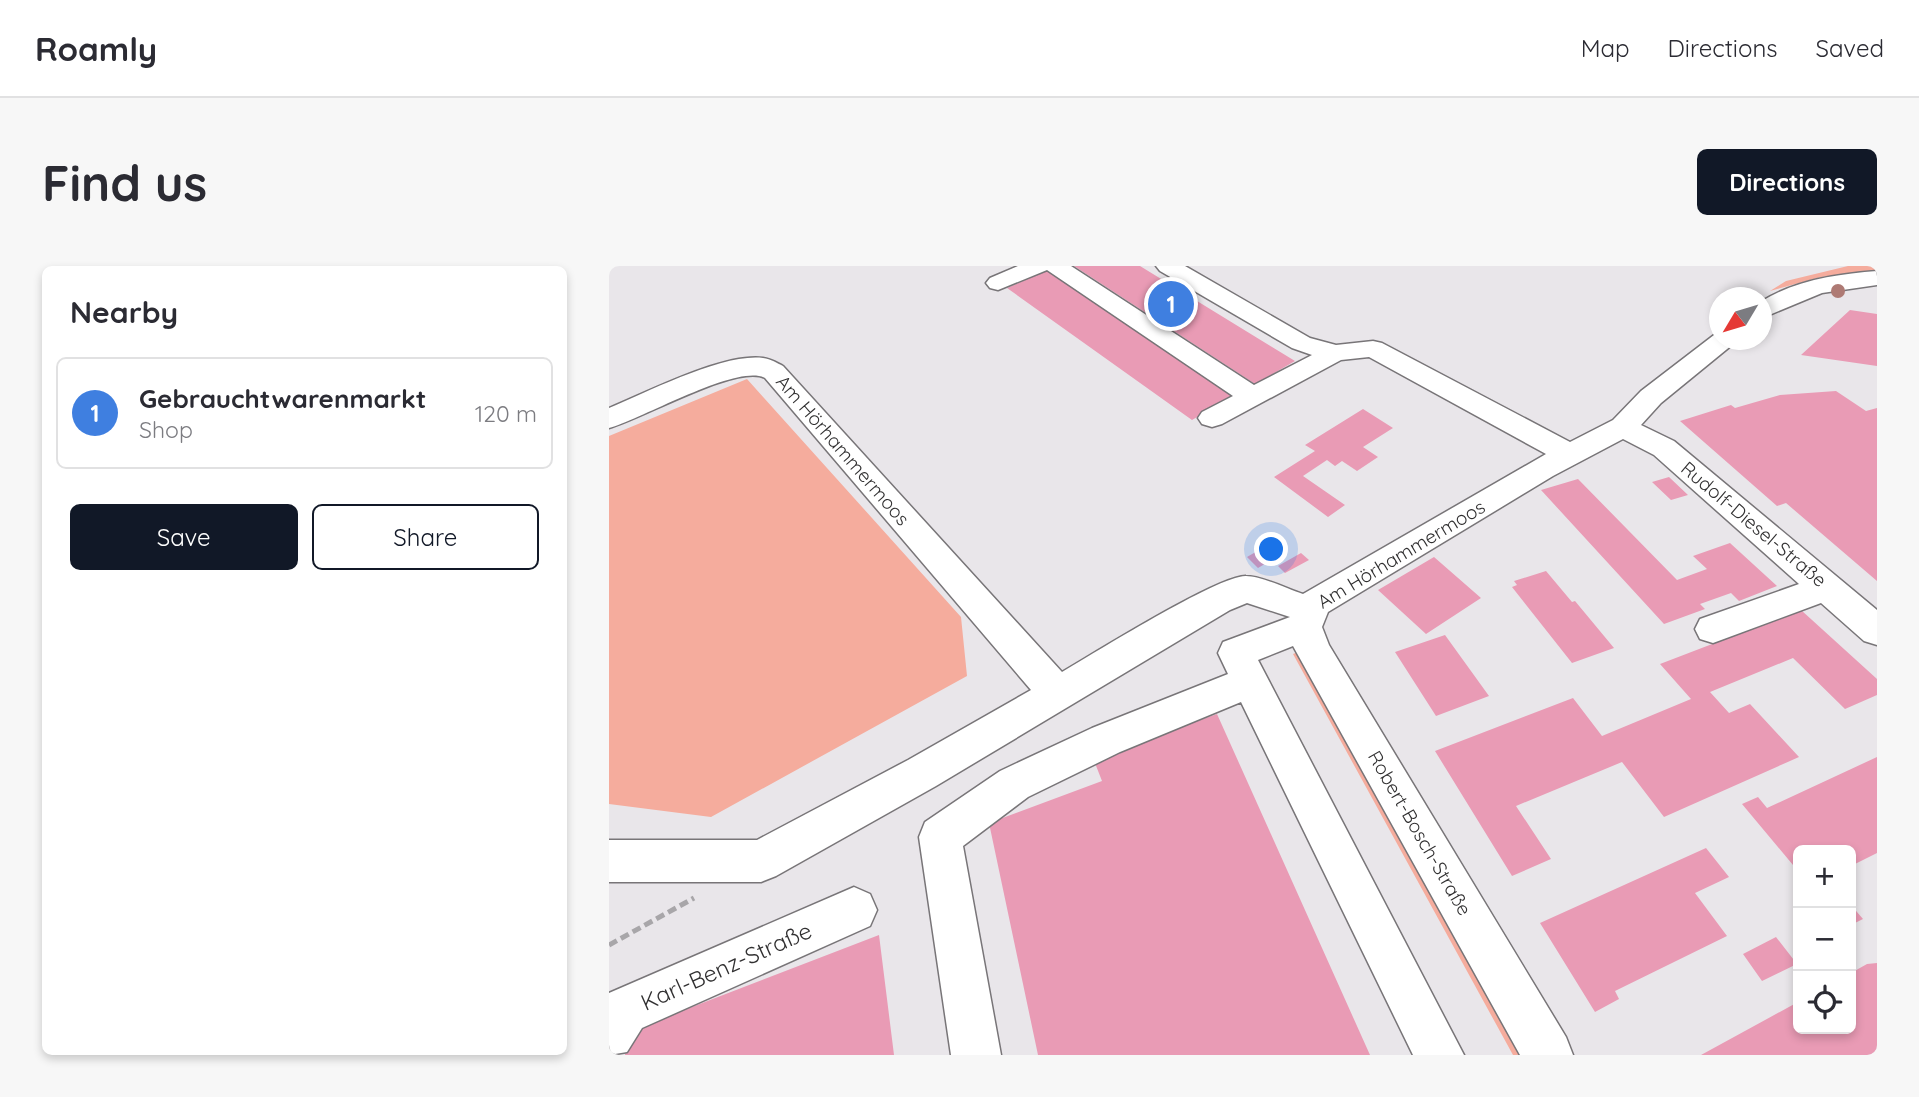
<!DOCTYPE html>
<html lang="en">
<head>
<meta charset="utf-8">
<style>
  :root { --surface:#fff; --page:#f7f7f7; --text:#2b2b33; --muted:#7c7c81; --line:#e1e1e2; --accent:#111827 }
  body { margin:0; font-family:Quicksand,sans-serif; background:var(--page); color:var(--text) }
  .controls { position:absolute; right:21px; bottom:21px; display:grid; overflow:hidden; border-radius:10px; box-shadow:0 4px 10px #0003 }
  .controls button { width:63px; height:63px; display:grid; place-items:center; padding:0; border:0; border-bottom:2px solid var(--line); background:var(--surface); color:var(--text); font:35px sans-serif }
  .compass { position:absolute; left:1100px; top:21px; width:63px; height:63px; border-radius:50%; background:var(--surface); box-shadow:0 4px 10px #0003; rotate:232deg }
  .you { position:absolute; left:663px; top:284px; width:24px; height:24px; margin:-18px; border:5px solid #fff; border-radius:50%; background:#1a73e8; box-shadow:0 0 0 10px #1a73e833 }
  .badge { display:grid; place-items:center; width:46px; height:46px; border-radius:50%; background:var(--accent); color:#fff; font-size:23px; font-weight:700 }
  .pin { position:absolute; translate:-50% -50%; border:4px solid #fff; box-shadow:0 2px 7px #0006 }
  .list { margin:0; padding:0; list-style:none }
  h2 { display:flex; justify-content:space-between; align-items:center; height:91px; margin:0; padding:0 28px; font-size:30px }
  h2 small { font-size:23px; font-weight:400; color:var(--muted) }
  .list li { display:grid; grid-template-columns:46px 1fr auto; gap:21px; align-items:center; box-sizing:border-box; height:112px; margin:0 14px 14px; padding:0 14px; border:2px solid var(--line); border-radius:10px }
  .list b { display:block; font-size:26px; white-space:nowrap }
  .list p { margin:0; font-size:23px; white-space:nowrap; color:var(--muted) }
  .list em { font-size:23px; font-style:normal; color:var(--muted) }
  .actions { display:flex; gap:14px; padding:21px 28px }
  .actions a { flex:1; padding:16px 0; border:2px solid var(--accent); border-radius:10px; text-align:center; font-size:24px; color:var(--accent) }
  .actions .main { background:var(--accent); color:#fff }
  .icon { flex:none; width:38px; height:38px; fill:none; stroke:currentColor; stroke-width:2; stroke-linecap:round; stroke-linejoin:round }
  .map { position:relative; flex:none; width:1268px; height:789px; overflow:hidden; border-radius:10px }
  header { display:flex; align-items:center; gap:42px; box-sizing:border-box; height:98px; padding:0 35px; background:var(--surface); border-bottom:2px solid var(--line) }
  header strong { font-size:33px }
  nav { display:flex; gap:38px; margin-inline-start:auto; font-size:24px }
  .intro { display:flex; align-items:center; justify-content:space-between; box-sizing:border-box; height:168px; padding:0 42px }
  h1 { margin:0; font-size:49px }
  .button { padding:18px 32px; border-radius:10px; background:var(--accent); color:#fff; font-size:24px; font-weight:700 }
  main { display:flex; gap:42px; padding:0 42px }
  aside { flex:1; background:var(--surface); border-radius:10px; box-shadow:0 4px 10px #0003 }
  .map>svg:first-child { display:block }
  .green { fill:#f5ac9d }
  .building { fill:#e99bb5 }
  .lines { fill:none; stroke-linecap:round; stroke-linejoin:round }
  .minor-casing { stroke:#787578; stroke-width:3 }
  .path { stroke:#a8a6a9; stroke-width:5; stroke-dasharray:9 4.5; stroke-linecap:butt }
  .minor { fill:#fff; fill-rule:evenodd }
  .tree { fill:#ae7a74 }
  .labels { text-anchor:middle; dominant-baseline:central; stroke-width:5; stroke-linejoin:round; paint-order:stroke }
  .street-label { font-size:19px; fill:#313031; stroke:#fff }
  .near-street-label { font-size:23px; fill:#313031; stroke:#fff }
</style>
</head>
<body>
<header>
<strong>Roamly</strong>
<nav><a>Map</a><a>Directions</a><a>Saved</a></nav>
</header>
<div class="intro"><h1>Find us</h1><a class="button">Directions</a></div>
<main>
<aside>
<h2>Nearby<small></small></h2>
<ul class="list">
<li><span class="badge" style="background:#3f7fe0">1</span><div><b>Gebrauchtwarenmarkt</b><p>Shop</p></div><em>120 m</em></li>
</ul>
<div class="actions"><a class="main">Save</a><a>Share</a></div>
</aside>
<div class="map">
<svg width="1268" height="789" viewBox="0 0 1268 789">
  <rect width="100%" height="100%" fill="#e9e6ea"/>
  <!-- green -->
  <path class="green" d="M1239,0H1268V5L1212,11L1161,25L1177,15Z
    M138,113L352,351L358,410L102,551L0,538V170Z
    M689,386L912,789H904L684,388Z"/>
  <!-- building -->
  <path class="building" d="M465,0H531L686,95L646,118Z
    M439,4L626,129L583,154L398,22Z
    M1241,44L1268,48V100L1192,89Z
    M1227,125L1257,145L1268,142V315L1177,237L1168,240L1071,155L1122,139L1126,142L1171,129Z
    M754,143L784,162L754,181L769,191L748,205L733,195L726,200L718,194L694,210L736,239L719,251L665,211L706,185L696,179Z
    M1060,211L1079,229L1062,234L1043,216Z
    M969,213L1068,314L1098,303L1084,290L1121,277L1168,320L1130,335L1122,327L1091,338L1096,343L1055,358L932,224Z
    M662,277L673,288L649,302L638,291Z
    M692,287L700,294L676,307L669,300Z
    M825,291L872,332L817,368L769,324Z
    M937,305L963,336L966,335L1005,382L963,397L903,321L908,319L905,315Z
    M1192,344L1268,413V429L1236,443L1184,392L1101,426L1120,447L1141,438L1190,491L1055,551L1013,496L907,540L942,593L903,610L826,485L964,432L993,470L1082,433L1051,398Z
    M836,369L880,430L827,450L786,386Z
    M608,448L761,789H429L380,557L493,515L484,492Z
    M1268,491V587L1242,600V584H1189V605L1133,538L1149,531L1158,542Z
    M1097,582L1120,611L1086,627L1118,670L1006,725L1010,733L986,746L931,657Z
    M1242,639L1254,653L1242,659Z
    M270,669L285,789H16L18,766Z
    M1167,671L1188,698L1153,715L1134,688Z
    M1268,697V789H1092L1189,736V763H1242V707L1258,698Z"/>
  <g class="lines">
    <!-- minor casing -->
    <g class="minor-casing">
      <path id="minor" d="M409,0H462L645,119L703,89L683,82L551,5L547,0H576L701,72L727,79L764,75L773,77L961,176L1004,154L1032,125L1105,69L1111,67V74H1127L1123,79L1052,137L1032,159L1065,175L1268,344V379L1255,375L1212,337L1104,377L1091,373L1086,363L1091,353L1190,318L1045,189L1014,173L944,210L719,346L713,361L720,379L957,771L964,789H911L684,380L649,394L855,789H804L632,436L511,486L419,531L354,580L392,789H342L310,571L316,556L391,505L483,462L619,408L609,387L614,376L681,351L638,337L621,344L327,520L167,610L152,616H0V574H148L299,494L422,424L156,112C129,97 33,153 0,162V142C39,126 114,87 154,92C162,93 168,97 174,100L453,406C484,388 610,309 637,310C652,310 679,323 694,328L937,188L760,91L732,94L613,158L603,161L593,158L589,152L593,146L624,130L438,4L389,24L381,22L377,17L381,12Z
        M1268,5V19L1213,27L1153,52V35C1187,14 1229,8 1268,5Z
        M245,621L261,628L268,644L261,660L33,762L18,786L0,789V727Z"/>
    </g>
    <!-- path -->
    <path class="path" d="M0,679L85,632"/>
    <!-- minor -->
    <use href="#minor" class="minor"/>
  </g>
  <!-- trees -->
  <circle class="tree" cx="1229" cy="25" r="7"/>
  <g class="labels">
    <!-- street labels -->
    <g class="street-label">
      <text transform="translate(234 184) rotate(49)">Am Hörhammermoos</text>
      <text transform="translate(1145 258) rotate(40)">Rudolf-Diesel-Straße</text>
      <text transform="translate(792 288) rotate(-31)">Am Hörhammermoos</text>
      <text transform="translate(811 567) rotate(60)">Robert-Bosch-Straße</text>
    </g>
    <!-- near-street labels -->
    <g class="near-street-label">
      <text transform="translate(117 700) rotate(-24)">Karl-Benz-Straße</text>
    </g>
  </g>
</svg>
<div class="controls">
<button>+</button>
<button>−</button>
<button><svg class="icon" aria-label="locate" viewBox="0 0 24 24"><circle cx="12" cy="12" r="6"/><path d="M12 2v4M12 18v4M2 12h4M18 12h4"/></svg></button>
</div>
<svg class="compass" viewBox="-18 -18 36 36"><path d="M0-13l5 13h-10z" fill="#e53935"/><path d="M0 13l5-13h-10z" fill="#7c7c81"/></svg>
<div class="you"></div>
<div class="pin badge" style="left:562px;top:38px;background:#3f7fe0">1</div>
</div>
</main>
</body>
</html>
